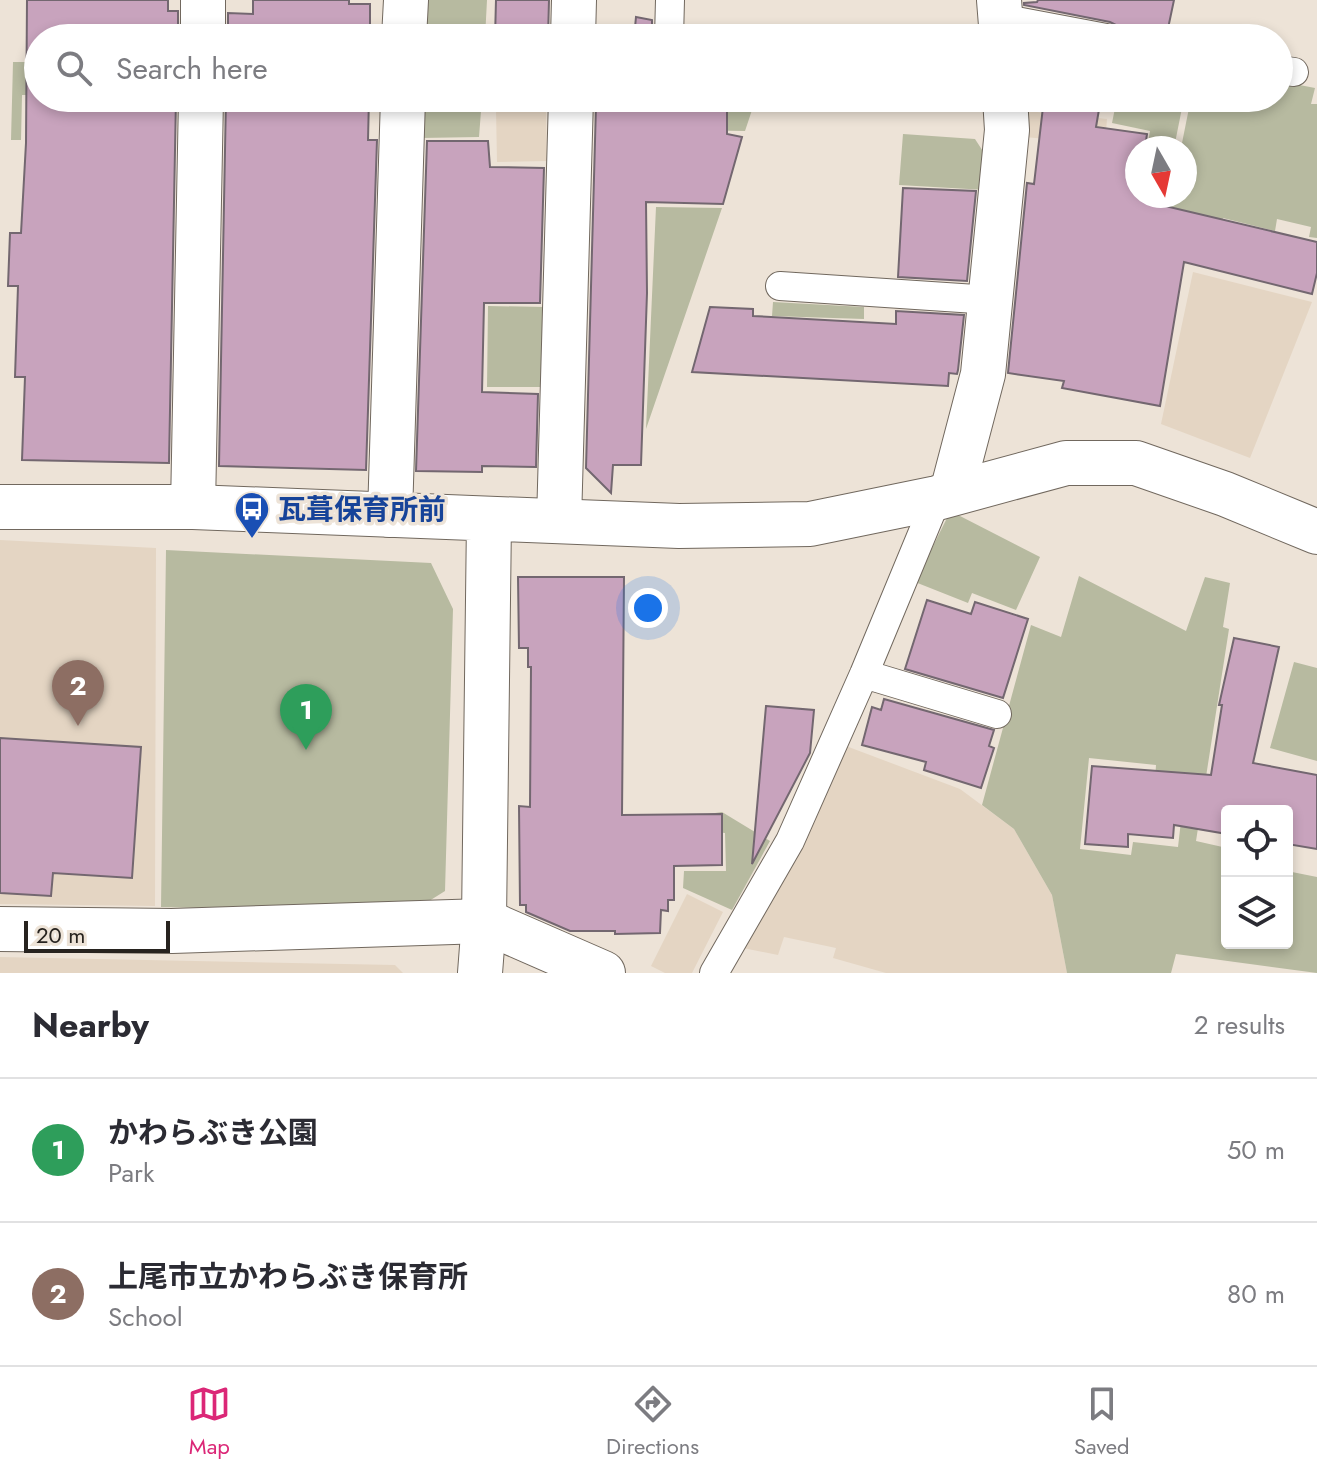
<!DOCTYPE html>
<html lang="en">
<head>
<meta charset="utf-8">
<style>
  :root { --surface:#fff; --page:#f2f2f3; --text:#2b2b33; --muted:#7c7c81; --line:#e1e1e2; --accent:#db2777 }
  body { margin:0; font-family:Jost,"Noto Sans JP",sans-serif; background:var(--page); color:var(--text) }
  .controls { position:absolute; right:24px; bottom:24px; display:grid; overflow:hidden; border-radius:8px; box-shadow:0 4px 12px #0003 }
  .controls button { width:72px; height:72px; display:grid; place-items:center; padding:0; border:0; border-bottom:2px solid var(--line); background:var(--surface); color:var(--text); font:40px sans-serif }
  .compass { position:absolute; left:1125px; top:136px; width:72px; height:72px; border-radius:50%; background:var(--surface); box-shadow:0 4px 12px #0003; rotate:171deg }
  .scale { position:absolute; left:24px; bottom:20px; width:146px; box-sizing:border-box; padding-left:8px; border:4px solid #27231f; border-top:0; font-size:22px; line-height:28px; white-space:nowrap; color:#27231f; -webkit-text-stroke:6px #ede3d7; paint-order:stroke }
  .you { position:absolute; left:648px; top:608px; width:28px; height:28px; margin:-20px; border:6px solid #fff; border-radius:50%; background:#1a73e8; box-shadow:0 0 0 12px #1a73e833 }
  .badge { display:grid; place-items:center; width:52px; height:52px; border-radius:50%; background:var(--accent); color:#fff; font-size:26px; font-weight:700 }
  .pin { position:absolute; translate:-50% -66px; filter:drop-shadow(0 2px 4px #0008) }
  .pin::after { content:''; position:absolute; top:42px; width:28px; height:24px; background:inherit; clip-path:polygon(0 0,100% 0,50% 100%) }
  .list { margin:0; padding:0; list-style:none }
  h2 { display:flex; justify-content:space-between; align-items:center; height:104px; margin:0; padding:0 32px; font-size:34px }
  h2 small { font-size:26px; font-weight:400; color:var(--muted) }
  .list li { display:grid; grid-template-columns:52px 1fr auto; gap:24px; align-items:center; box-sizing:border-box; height:144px; padding:0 32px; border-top:2px solid var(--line) }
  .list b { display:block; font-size:30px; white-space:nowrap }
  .list p { margin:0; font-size:26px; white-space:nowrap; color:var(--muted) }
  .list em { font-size:26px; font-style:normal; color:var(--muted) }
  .icon { flex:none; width:44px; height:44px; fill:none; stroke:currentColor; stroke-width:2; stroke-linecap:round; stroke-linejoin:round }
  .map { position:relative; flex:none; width:1317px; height:973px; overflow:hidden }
  .search { position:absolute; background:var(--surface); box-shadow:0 4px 12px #0003; left:24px; right:24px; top:24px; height:88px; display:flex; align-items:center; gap:20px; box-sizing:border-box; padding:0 28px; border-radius:44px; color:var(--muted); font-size:30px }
  .sheet { height:392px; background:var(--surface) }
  nav { display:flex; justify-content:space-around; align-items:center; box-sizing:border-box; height:112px; border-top:2px solid var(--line); background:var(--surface); font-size:22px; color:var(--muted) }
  nav a { display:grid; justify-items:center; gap:4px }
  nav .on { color:var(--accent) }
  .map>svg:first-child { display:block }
  .built { fill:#e4d5c3 }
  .green { fill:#b7baa0; fill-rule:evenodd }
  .building { fill:#c8a3bd; stroke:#736770; stroke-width:2 }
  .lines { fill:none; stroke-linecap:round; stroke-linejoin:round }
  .lane-casing { stroke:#71685e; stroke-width:30 }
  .street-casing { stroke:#71685e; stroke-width:46 }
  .secondary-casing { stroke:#71685e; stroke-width:46 }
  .lane { stroke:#fff; stroke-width:28 }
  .street { stroke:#fff; stroke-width:44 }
  .secondary { stroke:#fff; stroke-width:44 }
  .labels { text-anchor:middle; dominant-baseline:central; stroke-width:7; stroke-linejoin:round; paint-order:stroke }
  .transit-label { font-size:28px; font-weight:bold; fill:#164399; stroke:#ede3d7; text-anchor:start }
</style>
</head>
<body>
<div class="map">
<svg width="1317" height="973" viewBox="0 0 1317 973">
  <rect width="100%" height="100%" fill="#ede3d7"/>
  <!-- built -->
  <path class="built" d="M546,108L547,161L497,162L496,109Z
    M1027,111L1107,119L1105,144L1024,137Z
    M1193,272L1312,302L1250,458L1161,424Z
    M0,540L156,548L155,906L0,904Z
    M846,746L960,789L1014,829L1052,895L1067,973H886L833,958L836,948L784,937L778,955L743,948L815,821Z
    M687,894L723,912L692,973H665L651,966Z
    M0,957L395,965L403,973H0Z"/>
  <!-- green -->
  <path class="green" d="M426,0H487L485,38H424Z
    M13,62H38L37,95H22L21,140H11Z
    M1279,81L1315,88L1311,104H1317V238L1309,237L1311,227L1277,219L1275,231L1223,218L1211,266L1161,252L1172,196H1185V148H1181L1191,98H1279Z
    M422,98H482L479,137L420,138Z
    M731,98H752V110L745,131L682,130L657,104L730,106Z
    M1117,98H1184L1174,148H1147L1150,131L1112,123Z
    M903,134L975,139L988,159L986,190L899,185Z
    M656,207L722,208L646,429Z
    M773,302L864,307V319L772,316Z
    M488,306L545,307L543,387H487Z
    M948,516H960L1040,557L1016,610L972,593L968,603L915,582Z
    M166,550L431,563L453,609L445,891L410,913L161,907Z
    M1079,576L1186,631L1205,577L1230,583L1223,627L1229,629L1196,841L1227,848V943H1287V871L1317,877V973L1176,954L1171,973H1067L1052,895L1014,829L982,805L1031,625L1061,637ZM1089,758L1156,765L1155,782L1185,786L1178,847L1133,842L1131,855L1080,849Z
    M1294,662L1317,668V761L1270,748Z
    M722,812L770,841L732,910L683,888L684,871H726L725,833L706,831L708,814Z"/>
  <!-- building -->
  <path class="building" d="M27,0H168V11H178V38H38V98H176L169,463L22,460L25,377H15L18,286H8L10,233H21L26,143Z
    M253,0H349V4H370V38H228V13L253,14Z
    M496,0H549L548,38H495Z
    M1038,0H1174L1166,38H1123L1118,26L1110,22L1024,5V3L1037,2Z
    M636,17L652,20V38H634Z
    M686,26L727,28V38H686Z
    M226,98H369L368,140H377L366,470L219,466Z
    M628,98H727V134L742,137L723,204L646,202L647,293L641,465H613L611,493L586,468L596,105H627Z
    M1030,98H1101L1096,127L1147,134L1145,148H1137V196H1166L1165,206L1317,242V273L1312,294L1184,262L1160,406L1062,388L1064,381L1008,373L1027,183L1034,184L1043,107L1030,104Z
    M427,141H488L490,167L544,168L540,303H484L482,392L538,394L536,467L482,466V472L416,471Z
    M903,188L976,191L967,281L898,277Z
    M710,307L753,309V316L896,324V311L964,315L958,370L957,374L949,373L948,386L692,372Z
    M518,577H624L622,815L722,814V865L674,866V900H668V911L661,910L660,933L615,934V931H570L526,912V905H520L519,806L530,807L531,667H528V648H519Z
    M927,600L971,614L975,602L1028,619L1003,698L905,669Z
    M1234,638L1279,647L1253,763L1317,775V849L1287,844V811H1227V834L1174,825L1173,838L1128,834V847L1085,844L1092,766L1211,775L1222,705H1219Z
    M884,699L994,730L989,746L994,748L981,788L924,770L926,762L862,745L872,707L881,710Z
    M766,706L814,710L810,753L752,864Z
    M0,738L141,747L132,878L53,873L51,896L0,893Z"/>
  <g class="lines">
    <!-- lane casing -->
    <g class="lane-casing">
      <path id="lane" d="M1000,18L1106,38
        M669,38L670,0
        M1279,70L1294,72
        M780,286L991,300
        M864,674L997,714
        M714,973L790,841L864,674L937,498"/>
    </g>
    <!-- street casing -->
    <g class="street-casing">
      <path id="street" d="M999,0L1002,38
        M203,38V0
        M404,38L406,0
        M573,38L574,0
        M952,492L983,374L1007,130L1005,98
        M193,507L201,98
        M390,515L403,98
        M559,521L571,98
        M0,929L172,931L484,921L603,973"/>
    </g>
    <!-- secondary casing -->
    <g class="secondary-casing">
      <path id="secondary" d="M0,507H193L679,526L810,524L937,498L1066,463H1136L1225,494L1317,532
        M480,973L484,921L489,519"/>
    </g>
    <!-- lane -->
    <use href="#lane" class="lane"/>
    <!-- street -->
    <use href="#street" class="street"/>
    <!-- secondary -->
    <use href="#secondary" class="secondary"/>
  </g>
  <!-- icons -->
  <defs>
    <g id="bus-pin" transform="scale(1.8)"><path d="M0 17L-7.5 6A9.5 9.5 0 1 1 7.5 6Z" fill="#1a4fb4" stroke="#ede3d7"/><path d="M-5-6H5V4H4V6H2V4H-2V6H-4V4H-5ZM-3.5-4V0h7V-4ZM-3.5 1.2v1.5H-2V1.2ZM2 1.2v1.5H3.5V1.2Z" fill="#fff"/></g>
  </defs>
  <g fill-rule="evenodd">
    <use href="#bus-pin" x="252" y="509"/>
  </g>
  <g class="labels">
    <!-- transit labels -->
    <g class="transit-label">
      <text x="278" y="509">瓦葺保育所前</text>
    </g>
  </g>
</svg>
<div class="controls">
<button><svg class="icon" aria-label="locate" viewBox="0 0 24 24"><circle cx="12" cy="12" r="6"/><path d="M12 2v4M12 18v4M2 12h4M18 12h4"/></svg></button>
<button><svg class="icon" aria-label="layers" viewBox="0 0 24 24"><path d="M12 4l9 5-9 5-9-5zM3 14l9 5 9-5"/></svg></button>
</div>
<svg class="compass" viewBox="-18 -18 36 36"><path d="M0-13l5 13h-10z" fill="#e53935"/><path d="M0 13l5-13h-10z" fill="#7c7c81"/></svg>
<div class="scale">20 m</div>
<div class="you"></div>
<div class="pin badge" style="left:306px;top:750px;background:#2e9e5b">1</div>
<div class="pin badge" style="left:78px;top:726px;background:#8d6e63">2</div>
<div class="search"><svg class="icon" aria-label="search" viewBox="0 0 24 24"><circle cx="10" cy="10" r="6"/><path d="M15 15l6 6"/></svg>Search here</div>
</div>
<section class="sheet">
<h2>Nearby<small>2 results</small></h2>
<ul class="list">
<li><span class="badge" style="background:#2e9e5b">1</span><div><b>かわらぶき公園</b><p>Park</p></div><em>50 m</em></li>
<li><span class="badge" style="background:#8d6e63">2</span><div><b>上尾市立かわらぶき保育所</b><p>School</p></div><em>80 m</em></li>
</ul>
</section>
<nav>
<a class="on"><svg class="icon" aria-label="map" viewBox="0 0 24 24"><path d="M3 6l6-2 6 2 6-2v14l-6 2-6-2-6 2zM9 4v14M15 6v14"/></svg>Map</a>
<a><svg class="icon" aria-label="directions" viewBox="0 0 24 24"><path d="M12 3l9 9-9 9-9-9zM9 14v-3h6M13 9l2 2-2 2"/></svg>Directions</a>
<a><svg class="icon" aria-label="saved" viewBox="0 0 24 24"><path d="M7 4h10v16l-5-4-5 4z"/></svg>Saved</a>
</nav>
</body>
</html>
